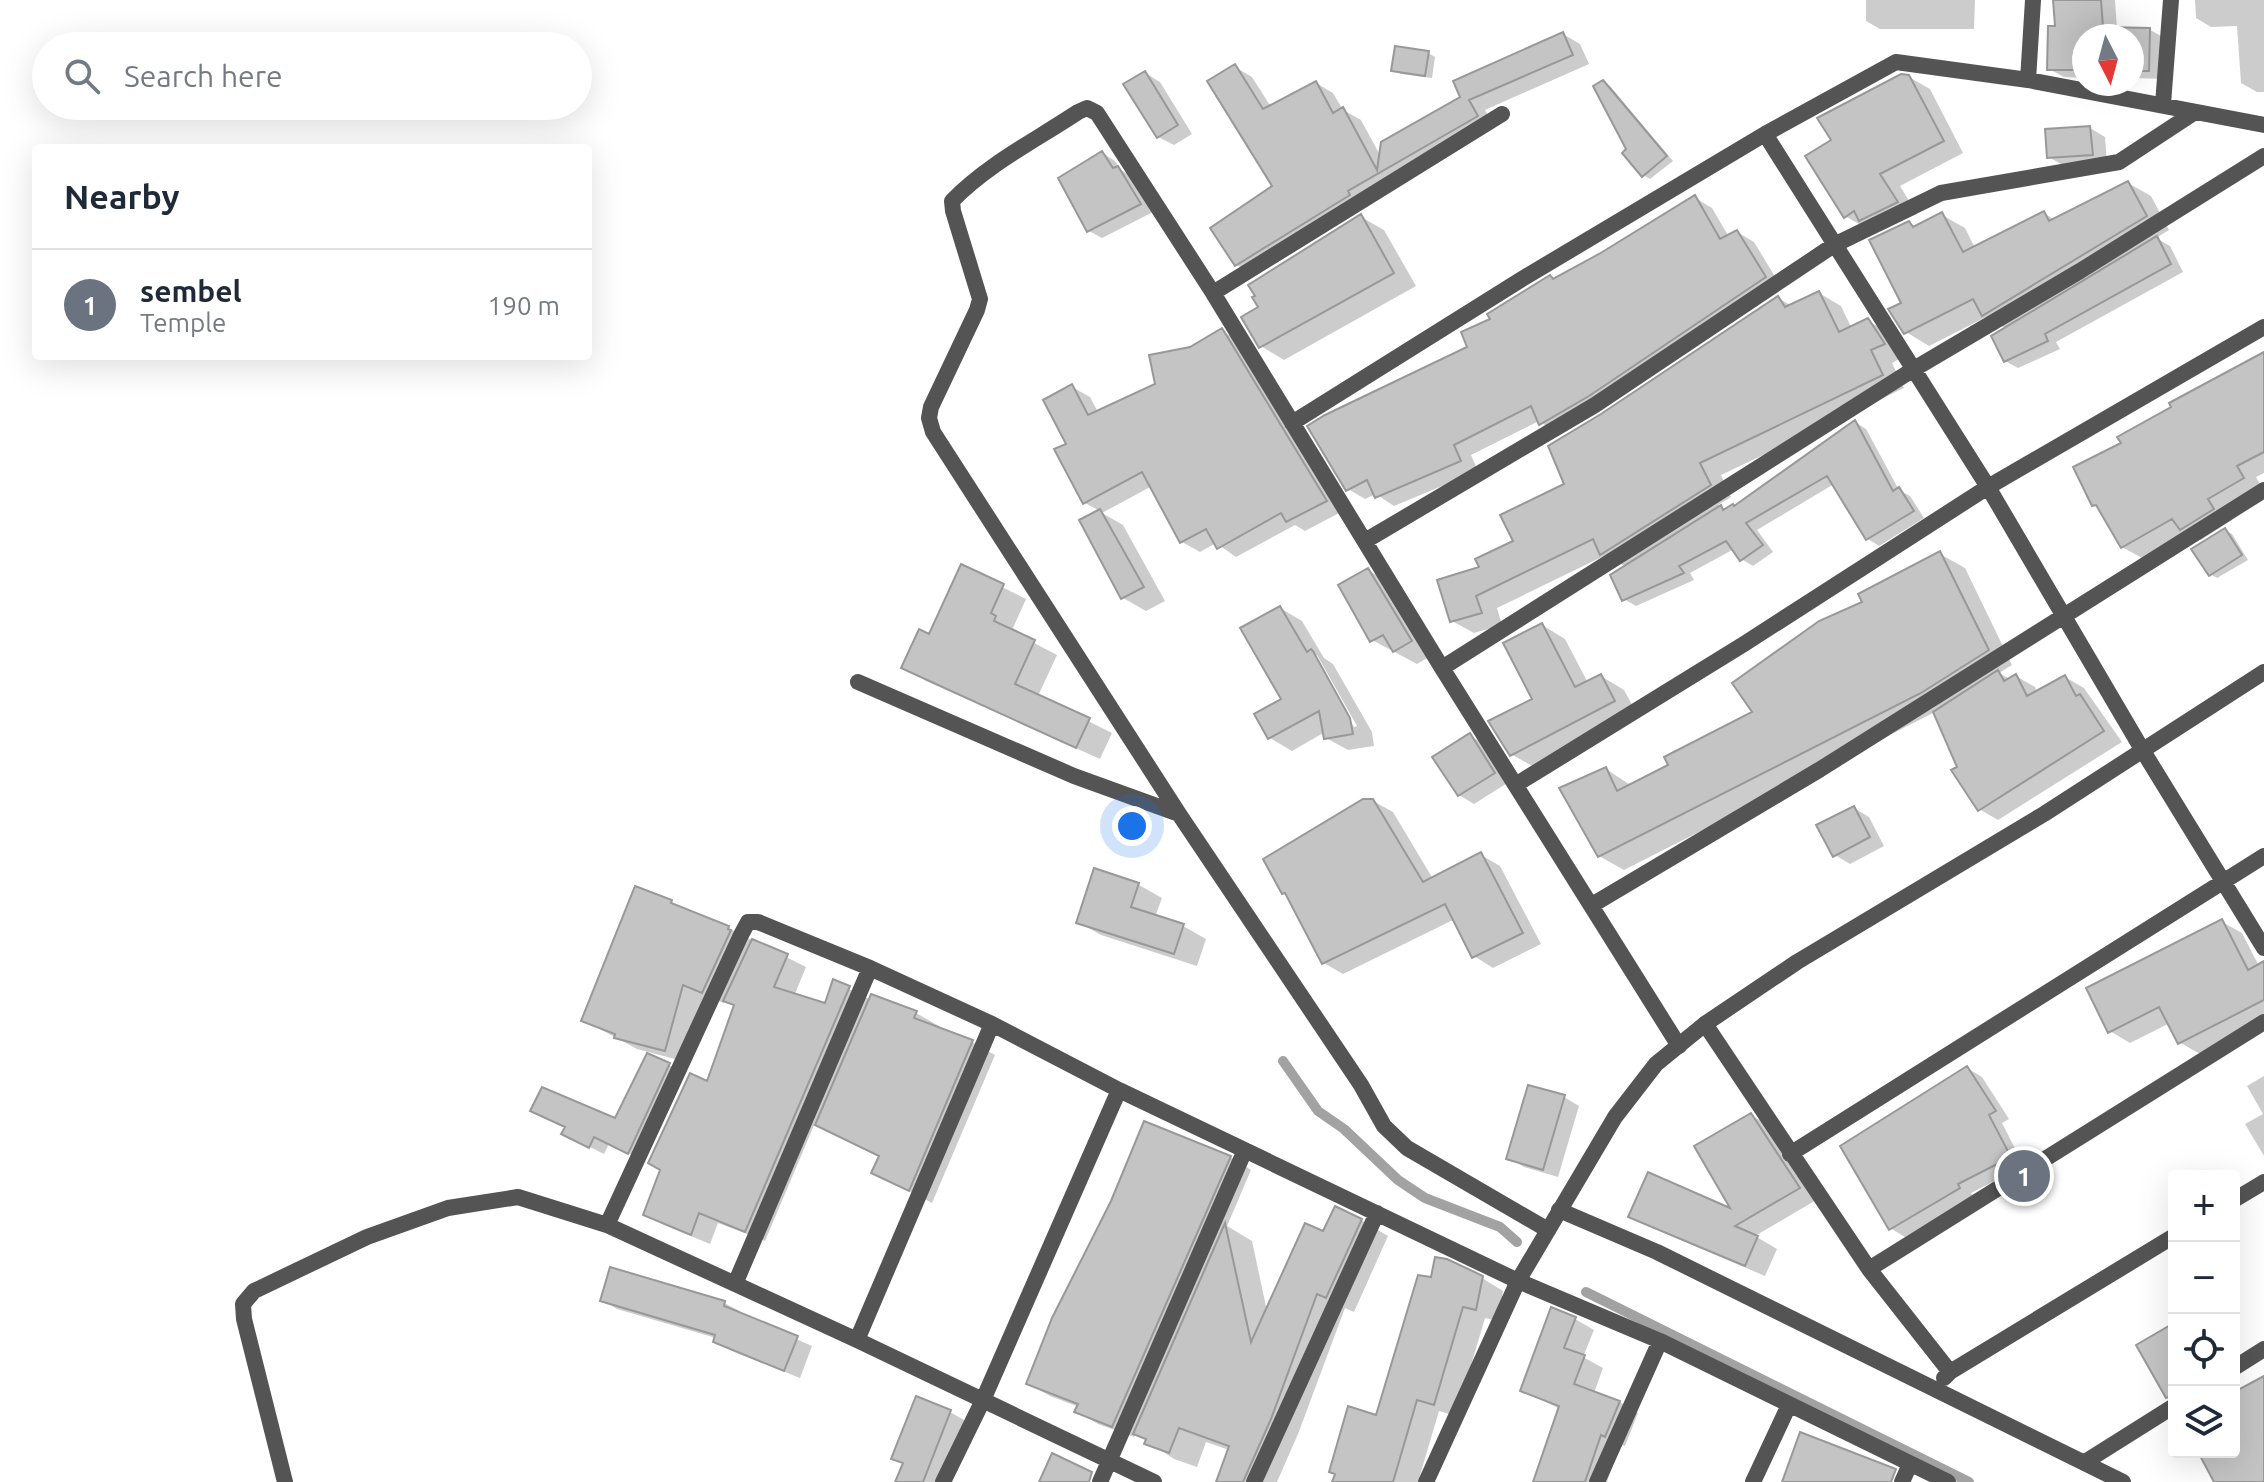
<!DOCTYPE html>
<html lang="en">
<head>
<meta charset="utf-8">
<style>
  :root { --surface:#fff; --page:#f2f2f3; --text:#1f2937; --muted:#747a83; --line:#e0e1e3; --accent:#ea580c }
  body { margin:0; font-family:Ubuntu,sans-serif; background:var(--page); color:var(--text) }
  .controls { position:absolute; right:24px; bottom:24px; display:grid; overflow:hidden; border-radius:8px; box-shadow:0 8px 32px #0002 }
  .controls button { width:72px; height:72px; display:grid; place-items:center; padding:0; border:0; border-bottom:2px solid var(--line); background:var(--surface); color:var(--text); font:40px sans-serif }
  .compass { position:absolute; left:2072px; top:24px; width:72px; height:72px; border-radius:50%; background:var(--surface); box-shadow:0 8px 32px #0002; rotate:174deg }
  .you { position:absolute; left:1132px; top:826px; width:28px; height:28px; margin:-20px; border:6px solid #fff; border-radius:50%; background:#1a73e8; box-shadow:0 0 0 12px #1a73e833 }
  .badge { display:grid; place-items:center; width:52px; height:52px; border-radius:50%; background:var(--accent); color:#fff; font-size:26px; font-weight:700 }
  .pin { position:absolute; translate:-50% -50%; border:4px solid #fff; box-shadow:0 2px 8px #0006 }
  .list { margin:0; padding:0; list-style:none }
  h2 { display:flex; justify-content:space-between; align-items:center; height:104px; margin:0; padding:0 32px; font-size:34px }
  h2 small { font-size:26px; font-weight:400; color:var(--muted) }
  .list li { display:grid; grid-template-columns:52px 1fr auto; gap:24px; align-items:center; box-sizing:border-box; height:112px; padding:0 32px; border-top:2px solid var(--line) }
  .list b { display:block; font-size:30px; white-space:nowrap }
  .list p { margin:0; font-size:26px; white-space:nowrap; color:var(--muted) }
  .list em { font-size:26px; font-style:normal; color:var(--muted) }
  .icon { flex:none; width:44px; height:44px; fill:none; stroke:currentColor; stroke-width:2; stroke-linecap:round; stroke-linejoin:round }
  .map { position:relative; flex:none; width:2264px; height:1482px; overflow:hidden }
  .search { position:absolute; background:var(--surface); box-shadow:0 8px 32px #0002; left:32px; top:32px; width:560px; height:88px; display:flex; align-items:center; gap:20px; box-sizing:border-box; padding:0 28px; border-radius:44px; color:var(--muted); font-size:30px }
  .panel { position:absolute; background:var(--surface); box-shadow:0 8px 32px #0002; left:32px; top:144px; width:560px; height:216px; border-radius:8px }
  .map>svg:first-child { display:block }
  .shadow { fill:#0003; fill-rule:evenodd }
  .lines { fill:none; stroke-linecap:round; stroke-linejoin:round }
  .stream { stroke:#a2a2a2; stroke-width:10 }
  .building { fill:#c4c4c4; stroke:#989898; stroke-width:2 }
  .minor { stroke:#545454; stroke-width:16 }
  .tertiary { stroke:#545454; stroke-width:16 }
</style>
</head>
<body>
<div class="map">
<svg width="2264" height="1482" viewBox="0 0 2264 1482">
  <rect width="100%" height="100%" fill="#fff"/>
  <!-- shadow -->
  <path class="shadow" d="M1866,0H1975L1974,29H1880L1866,21Z
    M2055,0H2115L2117,29L2150,30L2165,38L2164,79L2132,78V36H2084V78L2064,77L2049,69L2057,28Z
    M2195,0H2264V92H2257L2241,83L2237,26L2211,27L2196,18Z
    M1563,34L1580,44L1589,64L1485,110L1494,126L1254,275L1237,265L1275,187L1235,67L1252,77L1271,107L1316,83L1333,93L1343,110L1361,120L1381,157L1463,98Z
    M1428,53L1435,57L1432,78L1401,74L1394,70Z
    M1145,73L1160,82L1192,134L1174,145L1158,137Z
    M1909,77L1930,89L1963,153L1900,186L1917,214L1881,231L1871,225L1866,228L1845,216L1833,141Z
    M1603,82L1610,86L1673,161L1650,179L1643,175L1629,150Z
    M2090,128L2105,137L2107,163L2064,166L2049,157Z
    M1102,153L1115,161L1121,170L1131,176L1153,212L1102,238L1089,231Z
    M2128,183L2151,196L2169,230L2156,238L2170,246L2183,272L2056,342L2060,349L2018,368L2005,361L2007,329L1986,317L1929,346L1906,332L1904,304L1909,223L1917,227L1942,215L1965,228L1975,248L2044,213L2055,220Z
    M1695,198L1712,208L1729,237L1737,232L1754,242L1782,288L1558,434L1539,421L1471,455L1478,471L1394,506L1376,494L1365,499L1348,489L1492,320L1555,280Z
    M1361,217L1384,230L1416,286L1284,360L1261,346V308Z
    M1819,293L1841,306L1852,329L1868,321L1890,333L1905,356L1892,363L1904,388L1721,475L1731,497L1718,505L1726,510L1736,507L1855,422L1866,429L1899,490L1910,496L1924,518L1879,546L1868,539L1834,484L1757,530L1773,552L1753,566L1741,559L1734,549L1690,573L1694,580L1636,606L1624,599L1626,567L1606,555L1497,608L1502,625L1474,633L1452,621L1482,568L1516,542L1567,485L1602,416L1778,298L1792,306Z
    M1222,331L1239,341L1343,511L1305,531L1295,525L1236,557L1216,543L1200,552L1182,542L1152,486L1102,513L1123,525L1165,601L1146,611L1123,598L1100,511L1085,503L1068,445L1072,387L1090,397L1098,412L1157,385L1191,348Z
    M2264,354V473L2256,477L2263,490L2226,510L2232,520L2201,540L2188,532L2142,558L2122,547L2100,508L2094,505L2123,444Z
    M2225,530L2232,534L2248,560L2217,578L2210,574Z
    M1940,554L1965,568L2012,665L1999,673L2010,679L2016,676L2035,687L2037,692L2065,677L2084,688L2122,742L1998,820L1979,809L1935,712L1624,870L1599,856L1606,769L1632,786L1671,766L1755,713L1865,603Z
    M962,567L1026,599L1013,628L1018,631L1017,634L1057,655L1038,696L1112,733L1100,759L926,681L904,667L930,637Z
    M1368,570L1391,584L1434,654L1417,664L1372,640Z
    M1280,608L1302,621L1324,658L1333,664L1372,732L1374,746L1348,750L1326,738L1325,732L1292,751L1270,738L1284,700ZM1312,655H1317L1357,726L1354,727Z
    M1542,625L1565,639L1588,683L1601,676L1624,690L1637,714L1534,767L1511,754L1535,700Z
    M1470,736L1485,744L1509,782L1474,804L1459,795Z
    M1373,801L1393,812L1433,879L1481,855L1500,866L1541,944L1493,968L1474,956L1455,919L1343,974L1324,963L1288,895L1284,893Z
    M1854,808L1869,817L1884,846L1850,864L1835,855Z
    M1095,871L1139,885L1162,898L1155,917L1183,926L1206,939L1197,966L1101,935L1078,922Z
    M636,888L728,928L806,967L794,996L827,1005L834,982L871,1000L916,1013L939,1026L937,1029L972,1042L995,1055L932,1203L873,1172L881,1157L815,1123L765,1241L718,1223L710,1244L664,1225L645,1214L708,1084L736,1006L725,1000L724,1003L704,996L686,1062L637,1049L583,1020Z
    M2222,922L2242,933L2259,966L2264,963V1021L2200,1054L2179,1042L2170,1023L2130,1043L2110,1031Z
    M669,1065L683,1073L642,1160L609,1144L604,1154L578,1141L616,1121Z
    M1967,1068L1982,1077L2009,1119L2002,1123L2024,1166L1971,1193L1973,1196L1905,1237L1890,1228Z
    M2264,1076V1156L2245,1124L2263,1114L2247,1086Z
    M1564,1097L1579,1106L1558,1177L1524,1167L1509,1158Z
    M1751,1115L1771,1127L1818,1199L1755,1236L1777,1249L1765,1276L1650,1227L1631,1216L1734,1212Z
    M1230,1157L1251,1170L1227,1226L1252,1241L1267,1311L1324,1234L1361,1220L1388,1236L1354,1312L1345,1308L1298,1434L1277,1482H1242L1229,1450L1206,1442L1197,1467L1174,1459L1136,1434L1134,1437L1098,1424L1077,1411L1079,1407L1050,1396L1028,1383Z
    M1482,1278L1503,1291L1498,1321L1485,1318L1456,1416L1439,1411L1418,1482H1334L1377,1417Z
    M602,1300L724,1303L740,1311L739,1314L812,1346L800,1378L730,1350L715,1341L716,1338L617,1309Z
    M1575,1319L1594,1330L1583,1357L1603,1368L1594,1393L1620,1402L1638,1413L1625,1446L1620,1444L1607,1482H1535L1560,1409L1522,1390Z
    M917,1399L950,1412L971,1424L948,1482H897L905,1464L894,1458Z"/>
  <g class="lines">
    <!-- stream -->
    <path class="stream" d="M1283,1061L1318,1111L1344,1129L1398,1180L1425,1198L1500,1227L1517,1242
      M1586,1292L1969,1482"/>
  </g>
  <!-- building -->
  <path class="building" d="M2053,0H2101L2103,27L2150,28L2149,71H2132V36H2084V70H2047L2048,26H2055Z
    M1563,32L1573,55L1469,100L1478,116L1348,191L1350,195L1235,266L1210,228L1272,186L1207,81L1235,64L1263,109L1316,81L1333,113L1343,107L1377,170L1381,142L1460,97L1453,81Z
    M1395,46L1429,51L1425,76L1391,71Z
    M1145,71L1178,125L1157,138L1123,84Z
    M1901,74L1909,75L1944,141L1880,174L1898,202L1859,221L1854,211L1844,218L1805,156L1831,140L1817,118Z
    M1603,80L1667,156L1642,177L1622,153L1626,149L1593,86Z
    M2090,126L2093,155L2047,158L2045,129Z
    M1102,151L1113,168L1118,166L1141,204L1087,232L1058,178Z
    M2128,181L2147,216L1982,316L1973,299L1904,334L1888,309L1901,303L1869,240L1909,221L1913,227L1942,212L1963,252L2044,211L2049,221Z
    M1695,195L1720,239L1737,230L1766,277L1589,396L1539,425L1531,406L1454,445L1461,461L1375,498L1367,480L1346,491L1307,426L1325,415L1467,347L1461,332L1490,319L1487,314L1550,275L1553,279L1599,254Z
    M1361,214L1394,273L1259,348L1241,317L1258,307L1252,297L1255,296L1248,285Z
    M2157,236L2171,264L2045,334L2048,341L2004,362L1991,336Z
    M1819,291L1839,332L1868,318L1885,344L1871,350L1883,375L1700,463L1711,485L1600,555L1593,539L1476,596L1482,613L1450,622L1437,580L1479,567L1475,559L1513,541L1500,515L1564,484L1548,446L1601,414L1778,296L1785,307Z
    M1222,328L1327,501L1286,522L1281,513L1217,549L1206,529L1180,543L1142,472L1083,504L1054,449L1066,444L1043,400L1072,384L1088,415L1155,384L1149,355L1190,347Z
    M2264,352V452L2237,466L2244,478L2208,499L2214,509L2180,530L2172,519L2121,548L2096,505L2092,506L2073,467L2121,443L2117,437L2171,407L2169,403Z
    M1855,420L1893,491L1899,487L1914,511L1866,540L1827,476L1746,523L1763,545L1740,561L1726,541L1679,566L1684,573L1622,601L1610,575L1721,505L1723,510L1733,504L1734,506Z
    M1100,509L1144,587L1121,599L1079,520Z
    M2225,528L2242,555L2209,576L2191,549Z
    M1940,551L1989,650L1921,693L1598,857L1559,788L1606,767L1617,791L1668,765L1664,757L1752,712L1732,683L1819,621L1862,602L1858,594Z
    M961,564L1004,584L991,613L996,616L994,621L1035,640L1015,684L1090,718L1076,748L901,668L919,629L929,634Z
    M1368,568L1412,641L1393,652L1383,635L1370,642L1338,585Z
    M1280,606L1307,652L1311,649L1313,651L1350,718L1353,734L1324,739L1319,711L1268,739L1254,714L1281,699L1240,628Z
    M1542,623L1575,687L1601,674L1615,701L1510,756L1488,721L1532,699L1503,643Z
    M1998,670L2004,681L2016,674L2027,696L2065,675L2076,696L2080,694L2104,731L1978,811L1951,770L1957,767L1933,712Z
    M1470,733L1495,773L1458,796L1432,757Z
    M1363,799H1373L1423,882L1481,852L1523,933L1472,958L1445,904L1322,964L1285,893L1282,894L1263,859Z
    M1854,806L1870,837L1833,857L1816,825Z
    M1094,868L1139,883L1131,907L1184,924L1174,954L1076,923Z
    M635,886L672,900L671,903L729,926L728,929L731,930L702,993L683,985L665,1051L614,1038L615,1034L581,1021Z
    M2222,919L2248,970L2264,961V1000L2178,1044L2159,1007L2108,1033L2086,988Z
    M752,939L788,954L774,987L825,1003L833,979L850,986L745,1232L699,1213L691,1235L643,1215L660,1170L648,1163L690,1073L707,1081L734,1005L723,1001Z
    M871,994L917,1011L914,1018L973,1040L909,1191L871,1173L879,1156L815,1125Z
    M647,1053L670,1063L628,1154L594,1137L589,1148L561,1134L565,1127L530,1111L542,1087L615,1118Z
    M1967,1066L1996,1111L1989,1115L2011,1157L1958,1184L1960,1188L1889,1230L1840,1146Z
    M1528,1085L1565,1095L1543,1170L1506,1159Z
    M1751,1113L1800,1188L1735,1226L1758,1236L1745,1266L1628,1217L1648,1172L1730,1208L1694,1146Z
    M1144,1121L1231,1156L1112,1427L1074,1412L1078,1404L1026,1384L1052,1318L1111,1201Z
    M1335,1206L1362,1219L1326,1298L1317,1294L1271,1419L1243,1482H1216L1229,1446L1179,1428L1169,1453L1144,1444L1146,1439L1133,1434L1225,1223L1251,1342L1305,1223L1323,1231Z
    M1435,1257L1447,1259L1483,1276L1476,1310L1463,1307L1434,1405L1417,1400L1393,1482H1332L1335,1474L1329,1472L1348,1406L1376,1415L1418,1275L1431,1277Z
    M610,1267L725,1301L724,1306L798,1336L784,1371L713,1342L715,1335L600,1301Z
    M1551,1307L1576,1317L1564,1348L1585,1355L1574,1384L1620,1401L1605,1437L1601,1435L1585,1482H1533L1559,1406L1520,1391Z
    M2174,1323V1395L2166,1398L2136,1345Z
    M2264,1376V1482H2214L2198,1452H2234V1392Z
    M916,1396L951,1410L923,1482H895L903,1463L891,1459Z
    M1800,1432L1896,1469L1891,1482H1782Z
    M1052,1453L1092,1472L1089,1482H1039Z"/>
  <g class="lines">
    <!-- minor -->
    <path class="minor" d="M2028,80L2033,0
      M2163,104L2171,0
      M1765,134L1988,487L2143,751L2264,948
      M1213,293L1502,114
      M1292,423L1522,279L1765,134L1896,62L2028,80L2264,125
      M1365,541L1595,405L1834,245L1941,193L2119,162L2195,112
      M1442,668L1914,369L2080,271L2264,156
      M858,682L1074,776L1179,814
      M1517,784L1744,644L1988,487L2264,327
      M1592,905L1819,770L2264,490
      M1705,1024L1869,1269L1950,1372
      M1790,1154L2264,856
      M2234,1200L2264,1182
      M1559,1210L1657,1252L2123,1482
      M607,1225L741,935L748,922H758L870,968L992,1024L1119,1090L1518,1281L1660,1341L1948,1482
      M1548,1230L1407,1148L1384,1126L1361,1085L1179,814L933,432L929,418L931,407L977,310L980,299L953,211L952,201C988,164 1036,140 1078,112L1087,108L1097,113L1213,293L1442,668L1679,1046
      M1869,1269L2264,1022
      M735,1284L870,968
      M857,1340L992,1024
      M2234,1368L2264,1349
      M1944,1378L1950,1372L2174,1236
      M2085,1462L2174,1406
      M285,1482L244,1319L243,1304L254,1291L367,1237L448,1208L518,1197L607,1225L857,1340L1154,1482
      M943,1482L983,1400L1119,1090
      M1100,1482L1245,1150
      M1254,1482L1377,1213
      M1597,1482L1660,1341
      M1753,1482L1789,1405
      M1902,1482L1910,1464"/>
    <!-- tertiary -->
    <path class="tertiary" d="M1426,1482L1518,1281L1615,1117L1656,1064L1705,1024L1797,962L2044,814L2264,672"/>
  </g>
</svg>
<div class="controls">
<button>+</button>
<button>−</button>
<button><svg class="icon" aria-label="locate" viewBox="0 0 24 24"><circle cx="12" cy="12" r="6"/><path d="M12 2v4M12 18v4M2 12h4M18 12h4"/></svg></button>
<button><svg class="icon" aria-label="layers" viewBox="0 0 24 24"><path d="M12 4l9 5-9 5-9-5zM3 14l9 5 9-5"/></svg></button>
</div>
<svg class="compass" viewBox="-18 -18 36 36"><path d="M0-13l5 13h-10z" fill="#e53935"/><path d="M0 13l5-13h-10z" fill="#747a83"/></svg>
<div class="you"></div>
<div class="pin badge" style="left:2024px;top:1176px;background:#6b7280">1</div>
<div class="search"><svg class="icon" aria-label="search" viewBox="0 0 24 24"><circle cx="10" cy="10" r="6"/><path d="M15 15l6 6"/></svg>Search here</div>
<section class="panel">
<h2>Nearby<small></small></h2>
<ul class="list">
<li><span class="badge" style="background:#6b7280">1</span><div><b>sembel</b><p>Temple</p></div><em>190 m</em></li>
</ul>
</section>
</div>
</body>
</html>
